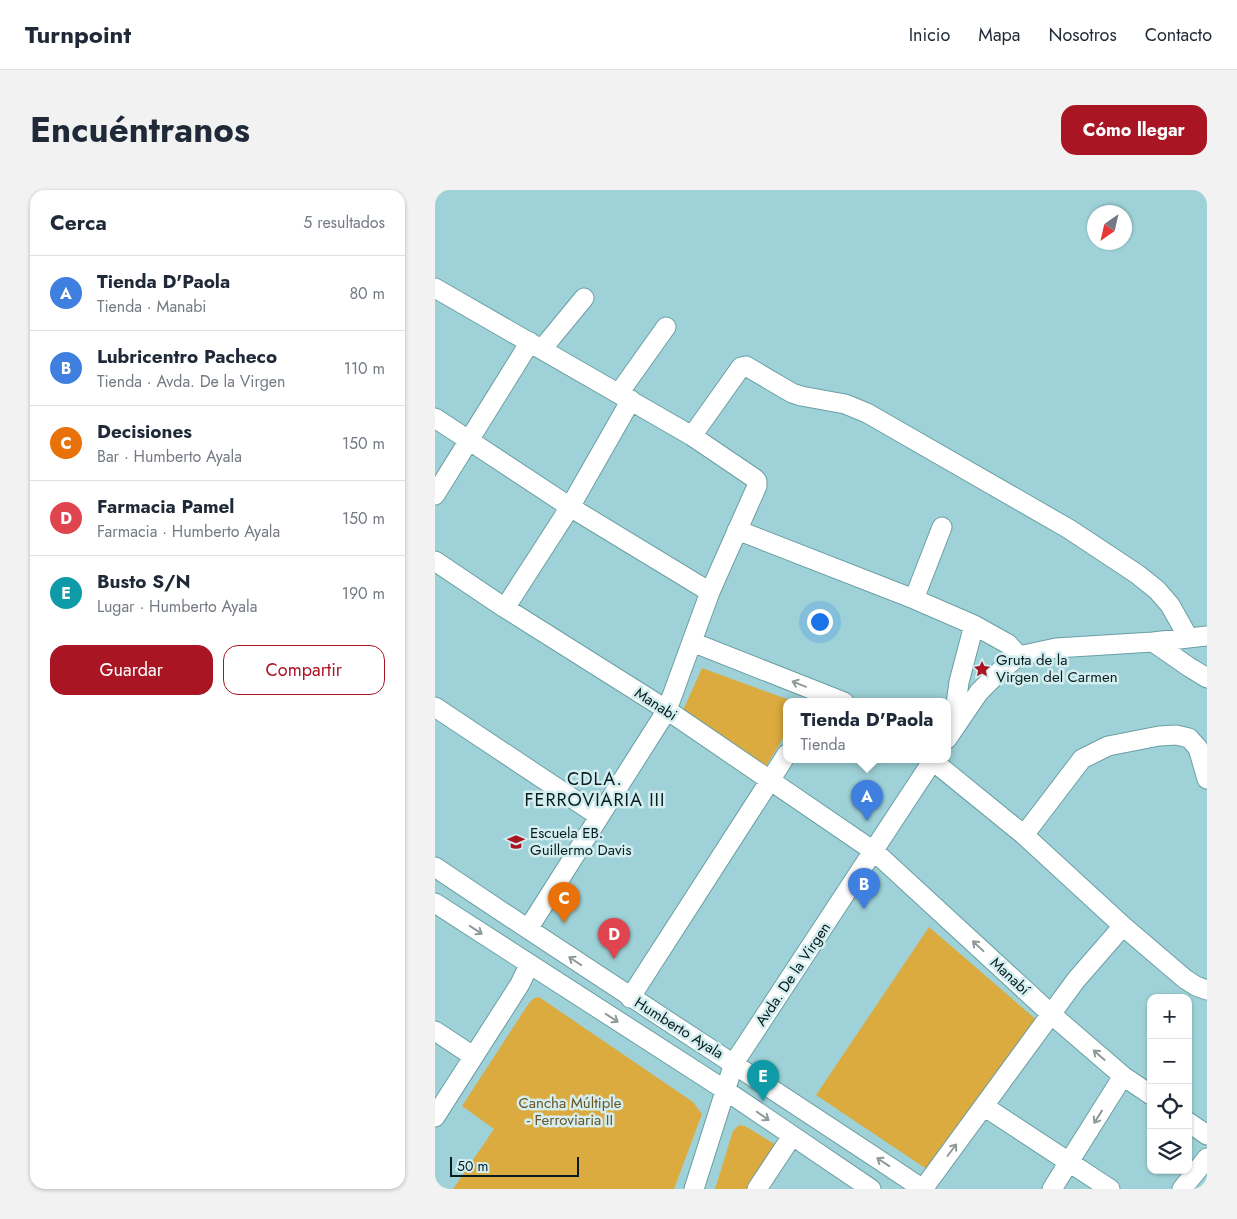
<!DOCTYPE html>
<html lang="es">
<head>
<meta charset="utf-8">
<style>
  :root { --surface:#fff; --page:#f2f2f3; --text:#1f2937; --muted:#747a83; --line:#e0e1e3; --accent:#aa1524 }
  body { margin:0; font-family:Jost,sans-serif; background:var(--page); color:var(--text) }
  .controls { position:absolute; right:15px; bottom:15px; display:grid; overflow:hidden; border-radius:10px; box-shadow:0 1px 4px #0004 }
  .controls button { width:45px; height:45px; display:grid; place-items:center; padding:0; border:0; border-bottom:1px solid var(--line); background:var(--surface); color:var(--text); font:25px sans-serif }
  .compass { position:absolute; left:652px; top:15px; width:45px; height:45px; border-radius:50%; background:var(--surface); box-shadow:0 1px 4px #0004; rotate:214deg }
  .scale { position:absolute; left:15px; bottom:12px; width:129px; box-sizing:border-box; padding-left:5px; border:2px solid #071d1f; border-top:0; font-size:14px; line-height:18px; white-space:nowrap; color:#071d1f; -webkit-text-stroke:4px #d4eef0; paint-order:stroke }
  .you { position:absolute; left:384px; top:431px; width:18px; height:18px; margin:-12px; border:4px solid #fff; border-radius:50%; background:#1a73e8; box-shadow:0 0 0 8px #1a73e833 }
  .badge { display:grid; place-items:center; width:32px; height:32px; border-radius:50%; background:var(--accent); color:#fff; font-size:16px; font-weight:700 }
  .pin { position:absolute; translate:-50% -41px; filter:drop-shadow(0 1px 2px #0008) }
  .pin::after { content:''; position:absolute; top:26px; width:18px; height:15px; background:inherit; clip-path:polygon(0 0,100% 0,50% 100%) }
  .popup { position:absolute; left:348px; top:508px; width:168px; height:65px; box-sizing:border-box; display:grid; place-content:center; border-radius:10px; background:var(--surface); filter:drop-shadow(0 1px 4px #0005); font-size:16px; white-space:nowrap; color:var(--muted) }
  .popup b { font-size:19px; color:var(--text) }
  .popup::after { content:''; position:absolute; left:50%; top:100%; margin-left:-10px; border:10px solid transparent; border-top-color:var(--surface) }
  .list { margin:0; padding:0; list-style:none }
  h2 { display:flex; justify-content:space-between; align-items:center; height:65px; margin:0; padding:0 20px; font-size:21px }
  h2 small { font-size:16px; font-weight:400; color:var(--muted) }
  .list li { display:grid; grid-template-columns:32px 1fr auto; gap:15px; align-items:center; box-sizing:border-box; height:75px; padding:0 20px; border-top:1px solid var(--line) }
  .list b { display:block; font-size:19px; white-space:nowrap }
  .list p { margin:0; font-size:16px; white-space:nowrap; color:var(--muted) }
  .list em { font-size:16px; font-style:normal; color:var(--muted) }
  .actions { display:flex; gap:10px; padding:15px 20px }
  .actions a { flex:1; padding:11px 0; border:1px solid var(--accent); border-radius:15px; text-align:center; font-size:18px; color:var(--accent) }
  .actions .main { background:var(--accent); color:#fff }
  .icon { flex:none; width:28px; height:28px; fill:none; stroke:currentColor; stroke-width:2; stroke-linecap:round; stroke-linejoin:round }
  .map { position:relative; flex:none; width:772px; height:999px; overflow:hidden; border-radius:15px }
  header { display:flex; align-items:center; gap:30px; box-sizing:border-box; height:70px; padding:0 25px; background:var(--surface); border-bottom:1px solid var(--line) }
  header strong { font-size:24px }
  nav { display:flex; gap:28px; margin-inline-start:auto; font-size:18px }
  .intro { display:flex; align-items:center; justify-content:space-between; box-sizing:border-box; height:120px; padding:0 30px }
  h1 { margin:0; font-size:35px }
  .button { padding:12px 22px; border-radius:15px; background:var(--accent); color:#fff; font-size:18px; font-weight:700 }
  main { display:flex; gap:30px; padding:0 30px }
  aside { flex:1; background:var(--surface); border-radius:15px; box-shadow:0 1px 4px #0004 }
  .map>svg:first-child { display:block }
  .green { fill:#dcab3f }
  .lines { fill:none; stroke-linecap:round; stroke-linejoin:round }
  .minor-casing { stroke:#6b9fa4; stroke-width:21 }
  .minor { stroke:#fff; stroke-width:19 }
  .oneway { stroke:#8f999a }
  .labels { text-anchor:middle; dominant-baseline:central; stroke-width:5; stroke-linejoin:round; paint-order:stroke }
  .poi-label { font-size:15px; fill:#071d1f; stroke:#d4eef0; text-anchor:start }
  .street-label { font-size:15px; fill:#071d1f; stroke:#d4eef0 }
  .park-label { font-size:15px; fill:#695427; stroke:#d4eef0 }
  .quarter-label { font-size:18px; letter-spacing:1px; fill:#071d1f; stroke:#d4eef0 }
</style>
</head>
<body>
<header>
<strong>Turnpoint</strong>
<nav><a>Inicio</a><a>Mapa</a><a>Nosotros</a><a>Contacto</a></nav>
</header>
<div class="intro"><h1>Encuéntranos</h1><a class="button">Cómo llegar</a></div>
<main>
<aside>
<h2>Cerca<small>5 resultados</small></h2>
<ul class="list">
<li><span class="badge" style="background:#3f7fe0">A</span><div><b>Tienda D'Paola</b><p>Tienda · Manabi</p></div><em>80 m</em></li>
<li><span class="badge" style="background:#3f7fe0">B</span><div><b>Lubricentro Pacheco</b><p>Tienda · Avda. De la Virgen</p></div><em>110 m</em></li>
<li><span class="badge" style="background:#e8710a">C</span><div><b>Decisiones</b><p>Bar · Humberto Ayala</p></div><em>150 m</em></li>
<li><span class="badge" style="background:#e0444e">D</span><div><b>Farmacia Pamel</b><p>Farmacia · Humberto Ayala</p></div><em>150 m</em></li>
<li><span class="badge" style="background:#0f9aa8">E</span><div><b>Busto S/N</b><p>Lugar · Humberto Ayala</p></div><em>190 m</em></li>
</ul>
<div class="actions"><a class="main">Guardar</a><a>Compartir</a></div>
</aside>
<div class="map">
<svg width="772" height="999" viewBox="0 0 772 999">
  <rect width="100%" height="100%" fill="#9ed2d8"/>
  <!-- green -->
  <path class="green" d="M267,478L360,512H352V542L330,578L245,527Z
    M494,737L604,832L496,982L381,905Z
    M104,807L258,912L267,924L239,999H18L59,939L27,916L94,813L99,808Z
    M304,935L310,936L346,958L320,999H280L298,941Z"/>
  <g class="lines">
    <!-- minor casing -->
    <g class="minor-casing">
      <path id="minor" d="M0,98L257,246L319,288L322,291V296L275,402L232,520L93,739
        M107,159L149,108
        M184,203L231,137
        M0,228L135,317L275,402
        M257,246L306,177L311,176L357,203L366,206L410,214L432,223L634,339L702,384L722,400L735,415L753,447
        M0,305L95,152
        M302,340L479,409L539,435L573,454L584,466
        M0,371L70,418L232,520L440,662L616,824L688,886L716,905
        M479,409L507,337
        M70,418L135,317L196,210
        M257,452L409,512
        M718,452L754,477L772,488
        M0,517L164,626
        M518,537L524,492L539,435
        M512,549L544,502L565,481L584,466L621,458L718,452L772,446
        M498,571L589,645L688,736L750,789L761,796L772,800
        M589,645L647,569L673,556L724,546L741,545L754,548L763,558L772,589
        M0,677C162,786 326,891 488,999
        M0,713L290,900L436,999
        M195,808L352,564
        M0,841L38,866
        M550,917L675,999
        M0,927L85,794L94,775
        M753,932L772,945
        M259,999L299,873L498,570
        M322,999L357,946
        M488,999L641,790L688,736
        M617,999L688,886
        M747,999L772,968"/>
    </g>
    <!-- minor -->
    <use href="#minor" class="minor"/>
  </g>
  <!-- one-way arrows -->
  <defs><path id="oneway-shaft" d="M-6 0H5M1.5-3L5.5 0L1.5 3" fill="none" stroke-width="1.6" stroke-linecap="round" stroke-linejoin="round" transform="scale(1.25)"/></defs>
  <g class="oneway">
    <use href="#oneway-shaft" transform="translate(364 494) rotate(-158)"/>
    <use href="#oneway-shaft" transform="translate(41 740) rotate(33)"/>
    <use href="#oneway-shaft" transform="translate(543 756) rotate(-137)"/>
    <use href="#oneway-shaft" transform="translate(140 771) rotate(-146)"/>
    <use href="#oneway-shaft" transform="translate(177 828) rotate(33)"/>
    <use href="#oneway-shaft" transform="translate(664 865) rotate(-139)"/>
    <use href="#oneway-shaft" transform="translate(328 926) rotate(35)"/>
    <use href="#oneway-shaft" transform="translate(663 927) rotate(122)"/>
    <use href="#oneway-shaft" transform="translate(517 960) rotate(-53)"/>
    <use href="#oneway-shaft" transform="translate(448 972) rotate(-146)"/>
  </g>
  <!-- icons -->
  <defs>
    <g id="sight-bare" transform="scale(1.35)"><path d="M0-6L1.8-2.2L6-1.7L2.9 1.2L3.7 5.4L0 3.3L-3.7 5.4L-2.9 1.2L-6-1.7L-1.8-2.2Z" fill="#aa1524" stroke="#d4eef0" stroke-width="2.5" paint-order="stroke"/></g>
    <g id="school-bare" transform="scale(1.35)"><path d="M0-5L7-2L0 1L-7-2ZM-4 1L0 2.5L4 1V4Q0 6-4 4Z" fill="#aa1524" stroke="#d4eef0" stroke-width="2.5" paint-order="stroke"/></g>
  </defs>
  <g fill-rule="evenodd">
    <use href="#sight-bare" x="547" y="479"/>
    <use href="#school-bare" x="81" y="652"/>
  </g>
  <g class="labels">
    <!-- poi labels -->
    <g class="poi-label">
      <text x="561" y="470">Gruta de la<tspan x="561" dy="17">Virgen del Carmen</tspan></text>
      <text x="95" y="643">Escuela EB.<tspan x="95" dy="17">Guillermo Davis</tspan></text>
    </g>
    <!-- street labels -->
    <g class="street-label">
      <text transform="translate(221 514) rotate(33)">Manabi</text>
      <text transform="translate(358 784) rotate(-56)">Avda. De la Virgen</text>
      <text transform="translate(575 786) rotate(43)">Manabí</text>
      <text transform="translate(244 838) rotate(32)">Humberto Ayala</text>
    </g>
    <!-- park labels -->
    <g class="park-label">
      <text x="135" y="913">Cancha Múltiple<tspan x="135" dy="17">- Ferroviaria II</tspan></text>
    </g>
    <!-- quarter labels -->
    <g class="quarter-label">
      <text x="160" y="589">CDLA.<tspan x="160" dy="21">FERROVIARIA III</tspan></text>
    </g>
  </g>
</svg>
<div class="controls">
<button>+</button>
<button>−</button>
<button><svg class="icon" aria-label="locate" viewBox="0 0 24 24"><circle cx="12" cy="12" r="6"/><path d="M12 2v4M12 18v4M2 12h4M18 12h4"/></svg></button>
<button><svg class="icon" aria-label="layers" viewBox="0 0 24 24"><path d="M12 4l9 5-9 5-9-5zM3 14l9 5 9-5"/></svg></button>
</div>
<svg class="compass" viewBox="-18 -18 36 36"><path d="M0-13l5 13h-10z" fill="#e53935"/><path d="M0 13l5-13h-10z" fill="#747a83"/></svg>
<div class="scale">50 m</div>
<div class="you"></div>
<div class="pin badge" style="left:432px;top:631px;background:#3f7fe0">A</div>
<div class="popup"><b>Tienda D'Paola</b>Tienda</div>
<div class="pin badge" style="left:429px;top:719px;background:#3f7fe0">B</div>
<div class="pin badge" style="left:129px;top:733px;background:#e8710a">C</div>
<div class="pin badge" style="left:179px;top:769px;background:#e0444e">D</div>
<div class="pin badge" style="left:328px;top:911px;background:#0f9aa8">E</div>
</div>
</main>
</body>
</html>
